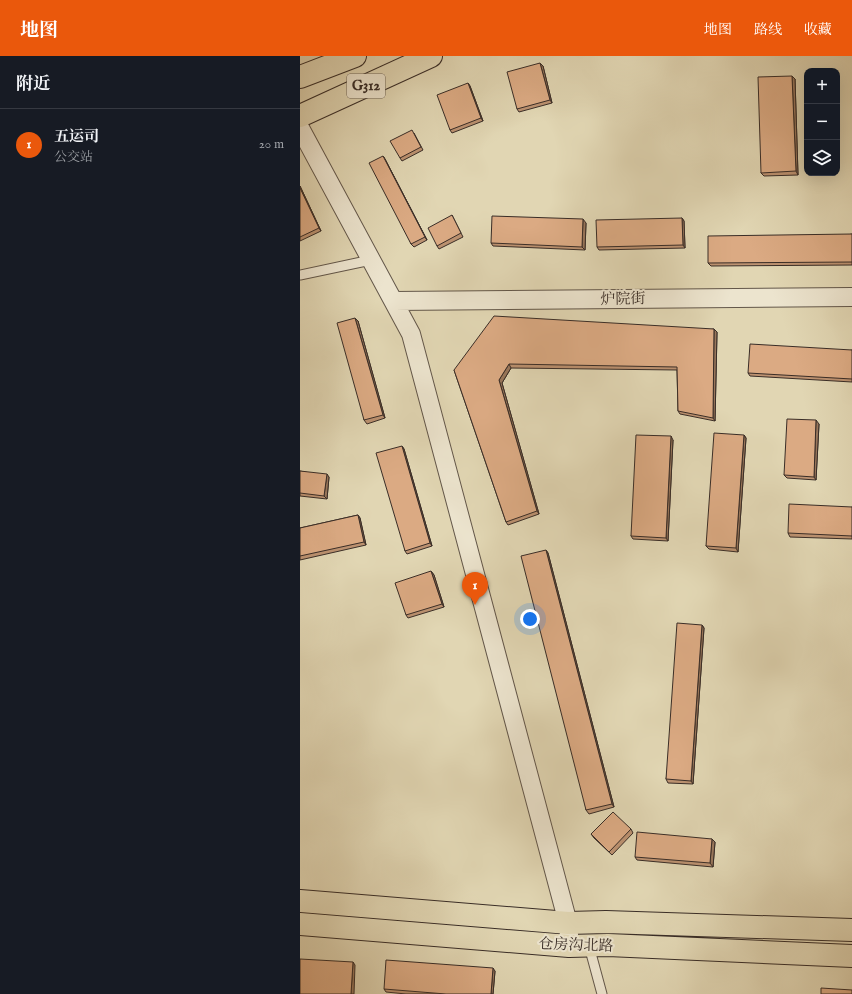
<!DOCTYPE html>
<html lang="zh">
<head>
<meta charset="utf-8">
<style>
  :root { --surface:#171b24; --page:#242831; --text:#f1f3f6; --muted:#9ea1a6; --line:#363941; --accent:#ea580c }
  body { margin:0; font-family:"IM FELL English","Noto Serif SC",serif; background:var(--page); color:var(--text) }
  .controls { position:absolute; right:12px; top:12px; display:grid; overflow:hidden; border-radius:8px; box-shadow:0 4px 16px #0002 }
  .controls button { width:36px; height:36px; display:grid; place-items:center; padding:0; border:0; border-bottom:1px solid var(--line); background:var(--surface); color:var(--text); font:20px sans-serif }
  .you { position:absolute; left:230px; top:563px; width:14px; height:14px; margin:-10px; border:3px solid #fff; border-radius:50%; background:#1a73e8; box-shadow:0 0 0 6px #1a73e833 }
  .badge { display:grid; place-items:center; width:26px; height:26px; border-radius:50%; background:var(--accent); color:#fff; font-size:13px; font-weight:700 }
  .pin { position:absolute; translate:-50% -33px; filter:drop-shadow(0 1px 2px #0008) }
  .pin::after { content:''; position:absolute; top:21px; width:14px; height:12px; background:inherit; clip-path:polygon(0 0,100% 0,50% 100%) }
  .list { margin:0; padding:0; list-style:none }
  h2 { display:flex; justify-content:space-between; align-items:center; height:52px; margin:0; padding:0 16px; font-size:17px }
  h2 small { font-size:13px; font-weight:400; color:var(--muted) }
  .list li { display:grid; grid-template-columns:26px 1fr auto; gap:12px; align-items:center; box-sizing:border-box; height:72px; padding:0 16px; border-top:1px solid var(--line) }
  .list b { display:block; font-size:15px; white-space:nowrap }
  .list p { margin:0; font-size:13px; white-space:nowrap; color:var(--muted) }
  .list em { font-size:13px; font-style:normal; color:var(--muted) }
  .icon { flex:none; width:22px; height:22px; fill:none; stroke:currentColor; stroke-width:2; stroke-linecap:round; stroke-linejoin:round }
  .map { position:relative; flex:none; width:552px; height:938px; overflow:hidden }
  header { display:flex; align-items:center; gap:24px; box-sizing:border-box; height:56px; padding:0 20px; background:var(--accent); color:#fff }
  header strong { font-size:19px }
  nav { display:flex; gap:22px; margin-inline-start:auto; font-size:14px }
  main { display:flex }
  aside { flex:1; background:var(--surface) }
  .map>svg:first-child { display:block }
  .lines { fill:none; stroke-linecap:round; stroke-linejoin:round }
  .service-casing { stroke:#63574a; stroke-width:11 }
  .minor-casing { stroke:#63574a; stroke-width:20 }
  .primary-casing { stroke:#392d27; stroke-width:24 }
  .service { stroke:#ece4ce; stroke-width:9 }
  .minor { stroke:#ece4ce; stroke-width:18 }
  .primary { stroke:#e1d6b3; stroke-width:22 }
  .wall { fill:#bc9271; stroke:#392d27 }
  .shaded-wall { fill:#99775c; stroke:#392d27 }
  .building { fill:#dbaa83; stroke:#392d27 }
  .labels { text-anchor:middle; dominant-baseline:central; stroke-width:4; stroke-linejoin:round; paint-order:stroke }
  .shield { fill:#ece4ce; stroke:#6f6459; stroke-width:1 }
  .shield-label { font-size:14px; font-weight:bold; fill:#392d27 }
  .street-label { font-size:15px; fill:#392d27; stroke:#ece4ce }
</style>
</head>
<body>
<header>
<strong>地图</strong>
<nav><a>地图</a><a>路线</a><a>收藏</a></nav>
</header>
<main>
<aside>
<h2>附近<small></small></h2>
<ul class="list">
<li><span class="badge">1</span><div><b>五运司</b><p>公交站</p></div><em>20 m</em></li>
</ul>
</aside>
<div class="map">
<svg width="552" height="938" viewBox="0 0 552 938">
  <rect width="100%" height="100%" fill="#e1d6b3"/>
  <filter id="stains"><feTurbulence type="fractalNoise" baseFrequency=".005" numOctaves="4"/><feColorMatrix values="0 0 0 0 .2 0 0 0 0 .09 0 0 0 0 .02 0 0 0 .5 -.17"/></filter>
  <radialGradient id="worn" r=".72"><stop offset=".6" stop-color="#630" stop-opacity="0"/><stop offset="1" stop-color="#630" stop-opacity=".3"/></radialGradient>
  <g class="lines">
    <!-- service casing -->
    <g class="service-casing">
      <path id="service" d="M0,219L71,204
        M289,890L302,938"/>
    </g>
    <!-- minor casing -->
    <g class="minor-casing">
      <path id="minor" d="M0,72L111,278L268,867L269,879
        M94,245L552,241"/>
    </g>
    <!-- primary casing -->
    <g class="primary-casing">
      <path id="primary" d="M0,21L55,0
        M0,60L131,0
        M0,845L268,867L306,866L552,874
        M0,868L269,890L308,889L552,900"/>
    </g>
    <!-- service -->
    <use href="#service" class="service"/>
    <!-- minor -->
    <use href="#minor" class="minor"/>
    <!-- primary -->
    <use href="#primary" class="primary"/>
  </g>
  <!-- wall -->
  <path class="wall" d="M240,7L243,10L252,47L219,56L217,53Z
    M495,23L498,119L464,120L461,117Z
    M168,27L170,30L183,65L152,77L150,74Z
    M114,77L123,94L102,105L100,102Z
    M83,100L85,103L127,184L114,191L111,188Z
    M0,130L21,175L0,185Z
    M152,159L163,181L139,193L137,190Z
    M382,162L384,165L385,192L299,194L297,191Z
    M286,167L285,194L193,190L191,187Z
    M552,178V209L411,210L408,207Z
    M58,265L85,362L67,368L64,364Z
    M414,273L417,276L415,365L380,358L378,355L377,314L211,312L202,327L239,458L208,469L206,466L154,314Z
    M552,294V326L450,320L448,317Z
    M519,368L516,424L487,422L484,419Z
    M444,379L446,382L438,496L409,493L406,490Z
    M373,384L368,485L333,483L331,480Z
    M102,390L104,393L132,490L107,498L105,495Z
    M0,415L29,421L27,443L0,440Z
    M552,451V483L490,481L488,477Z
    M58,459L60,462L66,489L0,504V472Z
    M246,494L248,497L314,751L289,758L286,754Z
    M131,515L134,519L144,551L108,562L106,559Z
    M402,569L404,572L393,728L368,727L366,723Z
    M331,773L333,777L312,799L294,782L291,778Z
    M412,783L415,786L413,811L337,804L335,801Z
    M195,915L193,938H106L86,936L84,933Z"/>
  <!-- shaded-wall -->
  <path class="shaded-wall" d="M240,7L243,10L252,47L250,44Z
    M492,20L495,23L498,119L496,115Z
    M168,27L170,30L183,65L181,62Z
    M83,100L85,103L127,184L125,181Z
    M0,130L21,175L19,172L0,132Z
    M382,162L384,165L385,192L383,189Z
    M283,163L286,167L285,194L282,191Z
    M55,262L58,265L85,362L83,359Z
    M414,273L417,276L415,365L413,362Z
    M209,308L211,312L202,327L239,458L237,455L199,324Z
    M516,364L519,368L516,424L514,421Z
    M444,379L446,382L438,496L436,492Z
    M371,380L373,384L368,485L366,482Z
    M102,390L104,393L132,490L130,487Z
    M27,418L29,421L27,443L24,440Z
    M58,459L60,462L66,489L64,486Z
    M246,494L248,497L314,751L312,748Z
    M131,515L134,519L144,551L142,548Z
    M402,569L404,572L393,728L391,725Z
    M412,783L415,786L413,811L410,807Z
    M53,906L55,909L54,938H51Z
    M193,912L195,915L193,938H191Z"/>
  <!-- building -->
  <path class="building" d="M240,7L250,44L217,53L207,16Z
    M492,20L496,115L461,117L458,21Z
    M168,27L181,62L150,74L137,39Z
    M112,74L121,91L100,102L90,85Z
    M83,100L125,181L111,188L69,107Z
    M0,132L19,172L0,181Z
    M152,159L161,177L137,190L128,172Z
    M192,160L283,163L282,191L191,187Z
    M382,162L383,189L297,191L296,164Z
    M552,178V206L408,207V180Z
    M194,260L414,273L413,362L378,355L377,311L209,308L199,324L237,455L206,466L154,314Z
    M55,262L83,359L64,364L37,267Z
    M450,288L552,294V323L448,317Z
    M487,363L516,364L514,421L484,419Z
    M414,377L444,379L436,492L406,490Z
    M336,379L371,380L366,482L331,480Z
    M102,390L130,487L105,495L76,397Z
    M0,415L27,418L24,440L0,437Z
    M489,448L552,451V480L488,477Z
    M58,459L64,486L0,500V472Z
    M246,494L312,748L286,754L221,500Z
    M131,515L142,548L106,559L95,527Z
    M377,567L402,569L391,725L366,723Z
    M313,756L331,773L309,796L291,778Z
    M337,776L412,783L410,807L335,801Z
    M0,903L53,906L51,938H0Z
    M86,904L193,912L191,938H146L84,933Z
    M521,932L552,934V938H521Z"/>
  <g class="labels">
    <!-- shield labels -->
    <rect class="shield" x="47" y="18" width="38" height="24" rx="3"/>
    <g class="shield-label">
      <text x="66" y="30">G312</text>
    </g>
    <!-- street labels -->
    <g class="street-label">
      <text transform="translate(323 243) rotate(-1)">炉院街</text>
      <text transform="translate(276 889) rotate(2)">仓房沟北路</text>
    </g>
  </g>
  <rect width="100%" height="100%" filter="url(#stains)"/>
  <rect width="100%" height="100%" fill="url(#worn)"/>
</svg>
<div class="controls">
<button>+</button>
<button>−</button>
<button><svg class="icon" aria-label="layers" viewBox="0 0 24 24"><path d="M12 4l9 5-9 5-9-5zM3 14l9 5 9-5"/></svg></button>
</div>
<div class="you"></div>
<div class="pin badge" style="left:175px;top:549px">1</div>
</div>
</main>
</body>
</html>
